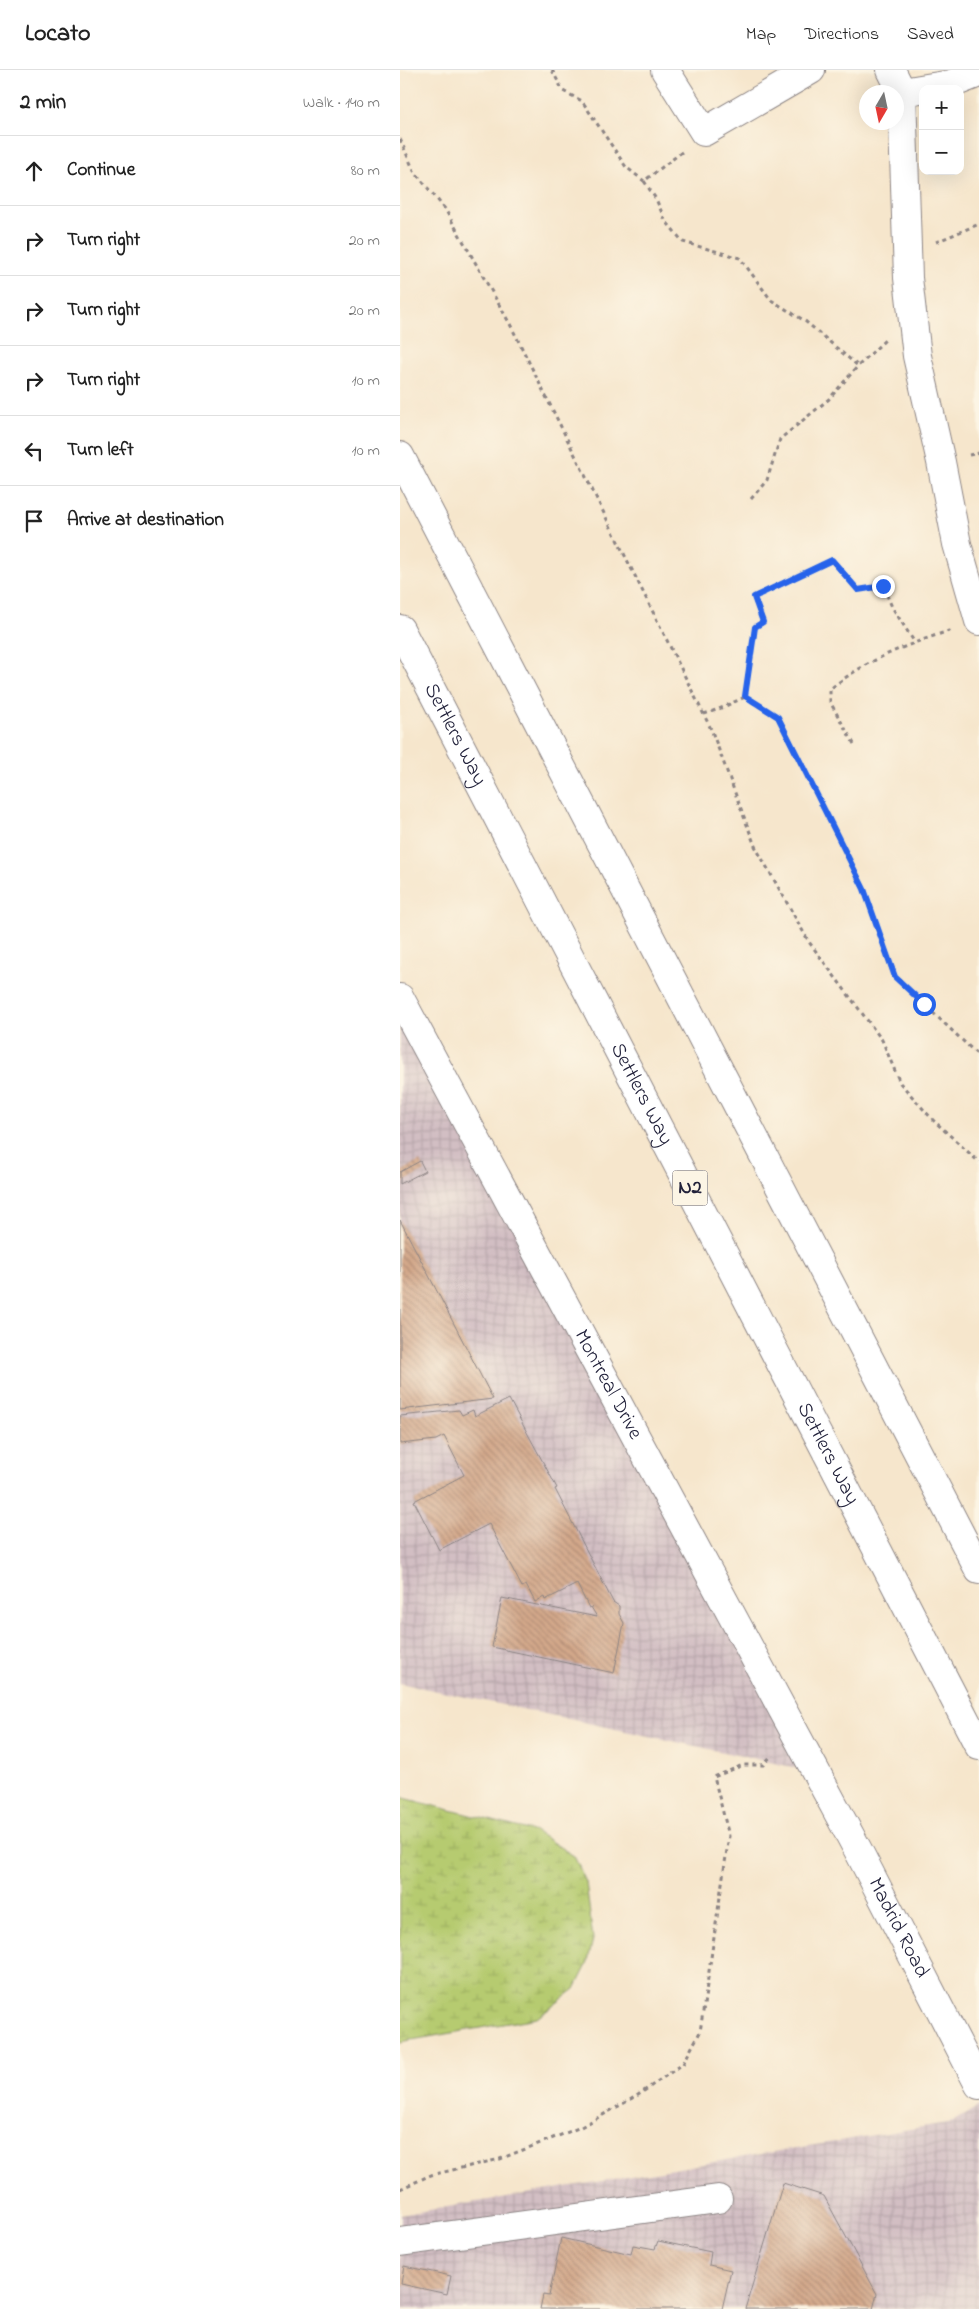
<!DOCTYPE html>
<html lang="en">
<head>
<meta charset="utf-8">
<style>
  :root { --surface:#fff; --page:#f6f6f6; --text:#222; --muted:#767676; --line:#e0e0e0 }
  body { margin:0; font-family:"Indie Flower",sans-serif; background:var(--page); color:var(--text) }
  .controls { position:absolute; right:15px; top:15px; display:grid; overflow:hidden; border-radius:10px; box-shadow:0 5px 20px #0002 }
  .controls button { width:45px; height:45px; display:grid; place-items:center; padding:0; border:0; border-bottom:1px solid var(--line); background:var(--surface); color:var(--text); font:25px sans-serif }
  .compass { position:absolute; left:459px; top:15px; width:45px; height:45px; border-radius:50%; background:var(--surface); box-shadow:0 5px 20px #0002; rotate:189deg }
  .stop { position:absolute; width:15px; height:15px; margin:-11px; border:4px solid #2563eb; border-radius:50%; background:#fff }
  .stop.end { background:#2563eb; border-color:#fff; box-shadow:0 1px 5px #0008 }
  .list { margin:0; padding:0; list-style:none }
  h2 { display:flex; justify-content:space-between; align-items:center; height:65px; margin:0; padding:0 20px; font-size:21px }
  h2 small { font-size:16px; font-weight:400; color:var(--muted) }
  .list li { display:grid; grid-template-columns:32px 1fr auto; gap:15px; align-items:center; box-sizing:border-box; height:70px; padding:0 20px; border-top:1px solid var(--line) }
  .list b { display:block; font-size:19px; white-space:nowrap }
  .list em { font-size:16px; font-style:normal; color:var(--muted) }
  .icon { flex:none; width:28px; height:28px; fill:none; stroke:currentColor; stroke-width:2; stroke-linecap:round; stroke-linejoin:round }
  .map { position:relative; flex:none; width:579px; height:2239px; overflow:hidden }
  header { display:flex; align-items:center; gap:30px; box-sizing:border-box; height:70px; padding:0 25px; background:var(--surface); border-bottom:1px solid var(--line) }
  header strong { font-size:24px }
  nav { display:flex; gap:28px; margin-inline-start:auto; font-size:18px }
  main { display:flex }
  aside { flex:1; background:var(--surface) }
  .map>svg:first-child { display:block }
  .industrial { fill:url(#industrial-grid) }
  .wetland { fill:url(#wetland-marsh); stroke:#6c7655 }
  .building { fill:url(#building-back-hatch) }
  .lines { fill:none; stroke-linecap:round; stroke-linejoin:round }
  .minor-casing { stroke:#8c8484; stroke-width:30 }
  .highway-casing { stroke:#8c8484; stroke-width:30 }
  .path { stroke:#8c8484; stroke-width:3; stroke-dasharray:4 4; stroke-linecap:butt }
  .minor { stroke:#fff; stroke-width:28 }
  .highway { stroke:#fff; stroke-width:28 }
  .route { stroke:#2563eb; stroke-width:6 }
  .labels { text-anchor:middle; dominant-baseline:central; stroke-width:5; stroke-linejoin:round; paint-order:stroke }
  .shield { fill:#fcf5e5; stroke:#63616e; stroke-width:1 }
  .shield-label { font-size:20px; font-weight:bold; fill:#22223b }
  .street-label { font-size:21px; fill:#22223b; stroke:#fcf5e5 }
</style>
</head>
<body>
<header>
<strong>Locato</strong>
<nav><a>Map</a><a>Directions</a><a>Saved</a></nav>
</header>
<main>
<aside>
<h2>2 min<small>Walk · 140 m</small></h2>
<ul class="list">
<li><svg class="icon" aria-label="ahead" viewBox="0 0 24 24"><path d="M12 20V5M6 11l6-6 6 6"/></svg><div><b>Continue</b></div><em>80 m</em></li>
<li><svg class="icon" aria-label="right" viewBox="0 0 24 24"><path d="M7 20v-9h11M14 6l5 5-5 5"/></svg><div><b>Turn right</b></div><em>20 m</em></li>
<li><svg class="icon" aria-label="right" viewBox="0 0 24 24"><path d="M7 20v-9h11M14 6l5 5-5 5"/></svg><div><b>Turn right</b></div><em>20 m</em></li>
<li><svg class="icon" aria-label="right" viewBox="0 0 24 24"><path d="M7 20v-9h11M14 6l5 5-5 5"/></svg><div><b>Turn right</b></div><em>10 m</em></li>
<li><svg class="icon" aria-label="left" viewBox="0 0 24 24"><path d="M17 20v-9H6M10 6l-5 5 5 5"/></svg><div><b>Turn left</b></div><em>10 m</em></li>
<li><svg class="icon" aria-label="arrive" viewBox="0 0 24 24"><path d="M6 21V4h12l-3 4 3 4H6"/></svg><div><b>Arrive at destination</b></div></li>
</ul>
</aside>
<div class="map">
<svg width="579" height="2239" viewBox="0 0 579 2239">
  <defs>
    <pattern id="industrial-grid" width="8" height="8" patternUnits="userSpaceOnUse" patternTransform="scale(1.25)"><rect width="8" height="8" fill="#d2bec3"/><path d="M0 4h8M4 0v8" fill="none" stroke="#b4a3a8"/></pattern>
    <pattern id="wetland-marsh" width="20" height="14" patternUnits="userSpaceOnUse" patternTransform="scale(1.25)"><rect width="20" height="14" fill="#b6cb6f"/><path d="M1 5h8M5 5V1M11 12h8M15 12V8" fill="none" stroke="#9cae61"/></pattern>
    <pattern id="building-back-hatch" width="6" height="6" patternUnits="userSpaceOnUse" patternTransform="scale(1.25)"><rect width="6" height="6" fill="#d3a88a"/><path d="M-1 5l2 2M0 0l6 6M5-1l2 2" fill="none" stroke="#ab8872"/></pattern>
  </defs>
  <rect width="100%" height="100%" fill="#fcf5e5"/>
  <filter id="ink" filterUnits="userSpaceOnUse"><feTurbulence type="fractalNoise" baseFrequency=".02" numOctaves="2"/><feDisplacementMap in="SourceGraphic" scale="10" xChannelSelector="R" yChannelSelector="G"/><feConvolveMatrix kernelMatrix="1 2 1 2 8 2 1 2 1" color-interpolation-filters="sRGB"/></filter>
  <filter id="wash" filterUnits="userSpaceOnUse"><feTurbulence type="fractalNoise" baseFrequency=".0096" numOctaves="4" result="noise"/><feDisplacementMap in="SourceGraphic" scale="20" xChannelSelector="R" yChannelSelector="G"/><feGaussianBlur stdDeviation="1.12" result="paint"/><feColorMatrix in="noise" values="0 0 0 0 0 0 0 0 0 0 0 0 0 0 0 0 0 1.4 0 .05"/><feComposite in="paint" operator="in"/></filter>
  <g filter="url(#wash)">
    <rect width="100%" height="100%" fill="#f6e6cc"/>
    <!-- industrial -->
    <path class="industrial" d="M0,928L416,1702L0,1613Z
      M579,2036V2239H0V2145L552,2052Z"/>
    <!-- wetland -->
    <path class="wetland" d="M0,1727L136,1762L174,1786L186,1812L193,1869L187,1895L175,1919L137,1948L0,1972Z"/>
    <g id="blocks">
      <!-- building -->
      <path class="building" d="M20,1091L25,1101L0,1114V1102Z
        M0,1150L93,1329L0,1340Z
        M109,1329L157,1418L155,1419L213,1532L219,1536V1544L224,1553L214,1603L92,1577L102,1528L197,1547L191,1537L189,1538L177,1514L145,1530L144,1527L135,1532L126,1515L122,1517L89,1454L39,1480L14,1431L64,1405L44,1366L36,1370L0,1374V1346L59,1340L62,1345L73,1340L75,1346Z
        M383,2113L424,2126L477,2224L473,2239H345Z
        M161,2168L231,2184L233,2175L255,2179L258,2171L311,2182L309,2195L331,2200L322,2239H140L143,2225L149,2226Z
        M4,2196L51,2206L47,2224L1,2214Z"/>
    </g>
  </g>
  <g filter="url(#ink)">
    <use href="#blocks" fill-opacity="0" stroke="#8c8484" stroke-width="1"/>
    <g class="lines">
      <!-- minor casing -->
      <g class="minor-casing">
        <g id="minor">
          <path d="M265,0L304,62L411,0"/>
          <path d="M491,0L502,22L508,208L517,286L541,392L557,474L579,551"/>
          <path d="M502,22L551,14L579,3"/>
          <path id="s1" d="M0,928L459,1782L579,2015"/>
          <path d="M0,2172L318,2129"/>
        </g>
      </g>
      <!-- highway casing -->
      <g class="highway-casing">
        <g id="highway">
          <path d="M0,386L579,1500"/>
          <path id="s2" d="M0,559L579,1676"/>
        </g>
      </g>
      <!-- path -->
      <path class="path" d="M152,0L163,21L182,31L226,97L244,111
        M0,69L14,101L45,139L110,254L311,659L355,776L409,872L482,970L500,1013L533,1050L579,1092
        M282,82L244,111L256,129L265,150L283,172L340,188L371,230L405,251L458,296
        M536,172L579,154
        M569,385L579,383
        M351,429L367,410L380,369L429,329L458,296L485,270
        M345,627L378,647L464,819L495,907L579,986
        M304,644L319,639L345,627L355,557L363,552L354,527L432,490L458,520L483,516L492,537L515,573
        M454,674L430,632V619C466,590 508,574 552,560
        M0,2119L31,2105L100,2089L181,2057L235,2027L283,1994L300,1962L329,1766L314,1707L343,1695H363L372,1685"/>
      <!-- minor -->
      <use href="#minor" class="minor"/>
      <!-- highway -->
      <use href="#highway" class="highway"/>
    </g>
  </g>
  <g class="lines" filter="url(#ink)">
    <!-- route -->
    <path class="route" d="M483,516L458,520L432,490L354,527L363,552L355,557L345,626L378,647L464,819L495,907L524,934"/>
  </g>
  <g class="labels">
    <!-- shield labels -->
    <rect class="shield" x="272.5" y="1100.5" width="35" height="35" rx="4"/>
    <g class="shield-label">
      <text x="290" y="1118">N2</text>
    </g>
    <!-- street labels -->
    <g class="street-label">
      <text stroke="none"><textPath href="#s2" startOffset="119">Settlers Way</textPath></text>
      <text stroke="none"><textPath href="#s2" startOffset="524">Settlers Way</textPath></text>
      <text stroke="none"><textPath href="#s1" startOffset="439">Montreal Drive</textPath></text>
      <text stroke="none"><textPath href="#s2" startOffset="929">Settlers Way</textPath></text>
      <text stroke="none"><textPath href="#s1" startOffset="1055">Madrid Road</textPath></text>
    </g>
  </g>
</svg>
<div class="controls">
<button>+</button>
<button>−</button>
</div>
<svg class="compass" viewBox="-18 -18 36 36"><path d="M0-13l5 13h-10z" fill="#e53935"/><path d="M0 13l5-13h-10z" fill="#767676"/></svg>
<div class="stop" style="left:524px;top:934px"></div>
<div class="stop end" style="left:483px;top:516px"></div>
</div>
</main>
</body>
</html>
